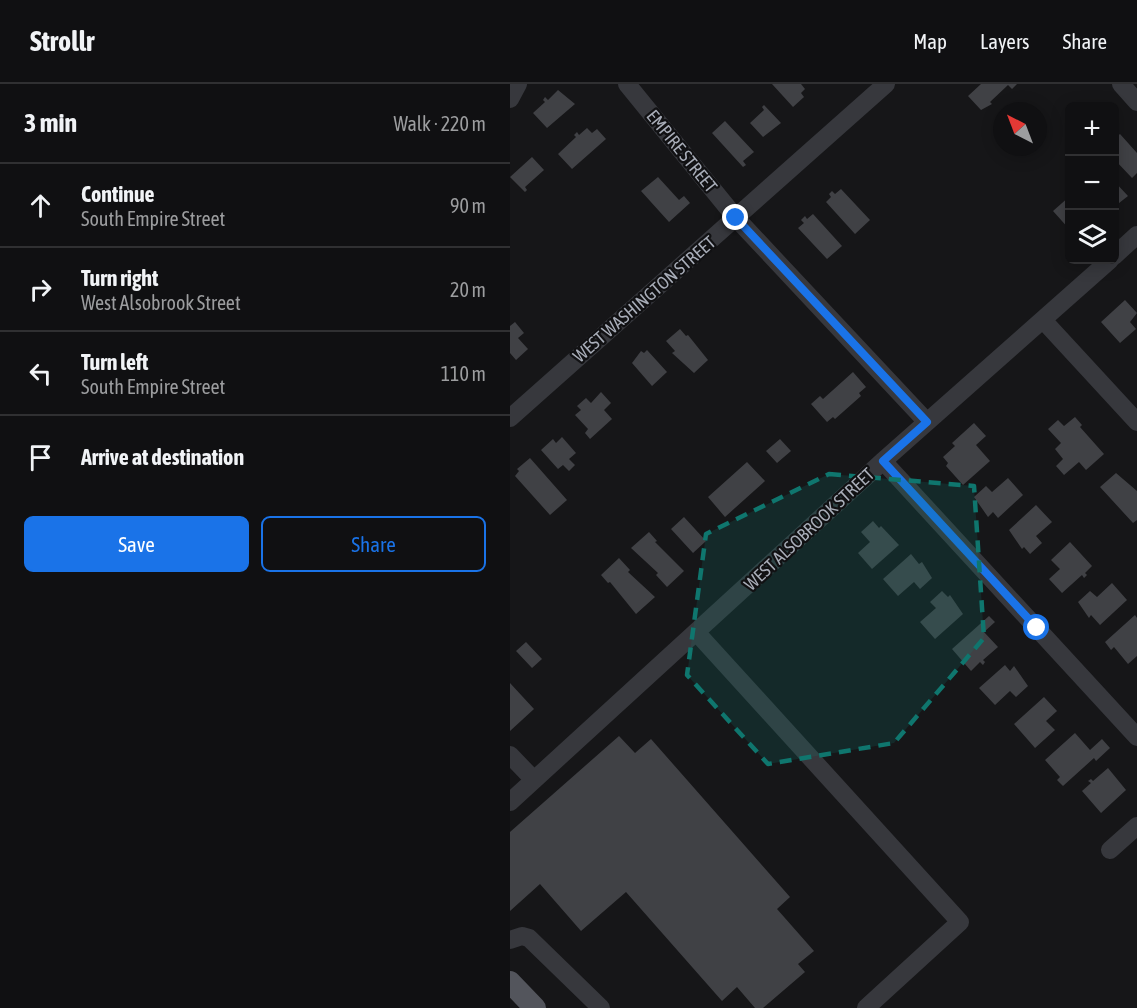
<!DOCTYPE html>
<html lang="en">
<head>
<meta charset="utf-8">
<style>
  :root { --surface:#101012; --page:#1e1e20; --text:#f1f3f6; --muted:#9c9d9f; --line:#303032; --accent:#1a73e8 }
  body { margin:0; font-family:"Asap Condensed",sans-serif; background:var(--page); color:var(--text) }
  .controls { position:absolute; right:18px; top:18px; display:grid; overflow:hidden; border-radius:9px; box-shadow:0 3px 15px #0003 }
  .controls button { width:54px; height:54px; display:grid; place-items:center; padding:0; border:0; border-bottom:2px solid var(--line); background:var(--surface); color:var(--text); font:30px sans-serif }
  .compass { position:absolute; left:483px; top:18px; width:54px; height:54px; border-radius:50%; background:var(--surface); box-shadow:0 3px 15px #0003; rotate:318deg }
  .stop { position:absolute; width:18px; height:18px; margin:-14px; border:4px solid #1a73e8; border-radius:50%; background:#fff }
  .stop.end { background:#1a73e8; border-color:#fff; box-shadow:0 2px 6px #0008 }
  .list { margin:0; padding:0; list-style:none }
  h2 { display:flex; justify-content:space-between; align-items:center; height:78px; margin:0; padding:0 24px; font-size:26px }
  h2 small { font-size:20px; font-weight:400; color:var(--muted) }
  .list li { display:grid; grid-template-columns:39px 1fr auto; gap:18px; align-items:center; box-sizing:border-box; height:84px; padding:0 24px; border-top:2px solid var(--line) }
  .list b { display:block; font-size:22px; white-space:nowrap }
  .list p { margin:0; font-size:20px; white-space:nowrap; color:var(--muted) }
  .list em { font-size:20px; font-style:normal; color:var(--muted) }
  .actions { display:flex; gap:12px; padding:18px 24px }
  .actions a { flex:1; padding:14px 0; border:2px solid var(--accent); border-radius:9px; text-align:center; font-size:21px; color:var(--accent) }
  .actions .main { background:var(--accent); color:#fff }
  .icon { flex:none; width:33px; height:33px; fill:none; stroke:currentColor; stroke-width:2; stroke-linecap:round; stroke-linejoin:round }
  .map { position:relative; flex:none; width:627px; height:924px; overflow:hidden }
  header { display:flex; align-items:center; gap:36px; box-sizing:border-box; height:84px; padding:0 30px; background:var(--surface); border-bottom:2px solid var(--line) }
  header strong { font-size:28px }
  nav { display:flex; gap:33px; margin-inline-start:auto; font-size:21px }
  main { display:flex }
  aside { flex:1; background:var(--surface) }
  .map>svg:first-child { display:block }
  .building { fill:#404145 }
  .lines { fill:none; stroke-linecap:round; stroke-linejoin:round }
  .minor { stroke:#37383d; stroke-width:18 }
  .major { stroke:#53555c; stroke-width:22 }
  .route { stroke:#1a73e8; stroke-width:8 }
  .marked { fill:#0f766e; fill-opacity:0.2; stroke:#0f766e; stroke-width:4.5; stroke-dasharray:12 8; stroke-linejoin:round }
  .labels { text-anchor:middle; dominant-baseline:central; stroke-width:4.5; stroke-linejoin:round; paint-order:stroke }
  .street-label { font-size:18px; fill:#a8adb8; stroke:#111113 }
</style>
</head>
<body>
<header>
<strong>Strollr</strong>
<nav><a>Map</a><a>Layers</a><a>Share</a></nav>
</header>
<main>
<aside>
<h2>3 min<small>Walk · 220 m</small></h2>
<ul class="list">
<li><svg class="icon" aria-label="ahead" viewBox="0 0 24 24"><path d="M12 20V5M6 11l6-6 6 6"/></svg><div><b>Continue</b><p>South Empire Street</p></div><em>90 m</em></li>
<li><svg class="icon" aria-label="right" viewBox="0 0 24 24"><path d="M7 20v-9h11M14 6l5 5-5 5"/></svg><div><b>Turn right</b><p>West Alsobrook Street</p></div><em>20 m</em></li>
<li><svg class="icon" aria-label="left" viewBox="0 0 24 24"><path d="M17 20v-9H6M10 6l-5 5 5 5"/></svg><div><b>Turn left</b><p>South Empire Street</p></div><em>110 m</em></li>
<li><svg class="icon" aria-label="arrive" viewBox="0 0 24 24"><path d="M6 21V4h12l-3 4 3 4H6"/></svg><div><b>Arrive at destination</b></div></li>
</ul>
<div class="actions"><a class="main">Save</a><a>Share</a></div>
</aside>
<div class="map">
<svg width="627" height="924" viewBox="0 0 627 924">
  <rect width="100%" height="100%" fill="#161618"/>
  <!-- building -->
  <path class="building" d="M262,0H291L295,5L291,9L294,13L283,23Z
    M471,0H507L502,5L498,1L480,18L482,20L471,26L458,12Z
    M48,6L65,20L37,44L23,29L35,18L33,16L35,13L38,16Z
    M254,21L271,39L253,53L240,39L254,26L252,23Z
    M215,37L244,68L233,77L236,81L233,83L202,49Z
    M77,44L82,49L87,45L96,55L62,85L48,70L66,53L64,51L67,48L69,51Z
    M610,50L627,69V89L622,94L604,75V55Z
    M22,73L34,86L15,103L17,106L15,108L0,93Z
    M148,93L169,116L174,112L180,119L159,138L131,107Z
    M604,97L618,112L604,123Z
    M331,105L360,136L345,150L316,118L321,113L319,110L322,107L325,110Z
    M560,112V146L543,127Z
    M303,130L332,162L317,175L288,144L294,139L291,136L295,132L297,135Z
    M615,216L627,229L620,238L626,245L610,259L591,238Z
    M5,238L14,249L8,254L18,265L6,276L0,269V242Z
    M170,245L176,252L178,251L198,276L184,289L162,269L165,267L156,257Z
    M137,266L157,288L142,302L122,279L131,267L134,269Z
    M343,288L356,303L349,309L351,312L325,335L323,333L317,338L301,320L310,312L313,315Z
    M91,308L101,319L94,326L102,335L80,355L75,349L78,345L65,331L71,326L67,322L76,314L81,319Z
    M565,333L572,341L570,343L594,370L576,386L569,378L554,391L546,382L553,375L545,365L551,359L538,345L548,336L554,342Z
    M464,339L476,352L466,361L480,377L453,401L436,382L438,379L433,373L445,362L442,359Z
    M52,353L66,369L59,375L65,381L59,387L53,381L48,385L31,366L43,355L46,359Z
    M270,355L281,367L267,379L256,367Z
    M20,374L57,416L40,431L5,392L9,387L7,385Z
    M237,378L255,397L215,433L198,413Z
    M606,389L627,407V436L623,439L590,403Z
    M498,394L513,411L488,434L483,428L478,433L464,413L476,402L482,408Z
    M526,421L542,438L526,452L532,459L520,470L514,463L512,465L499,446Z
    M174,433L196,457L183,469L161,445Z
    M363,437L369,444L371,442L389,461L362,485L348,469L360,458L351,448Z
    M139,448L147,457L145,458L174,487L157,503L146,491L148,489L121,464Z
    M560,458L582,482L575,489L577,491L574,494L572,491L552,509L539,495L550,485L541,476Z
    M401,470L409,480L412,478L422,494L410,505L404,498L388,512L373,495Z
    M109,474L120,486L118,488L145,513L126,530L100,498L98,499L91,491Z
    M602,499L617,516L590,541L581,531L579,534L568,518L580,507L587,513Z
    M432,507L438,513L440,511L453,530L425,555L410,538L426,524L420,518Z
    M625,531L627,534V572L618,580L604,563L601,566L595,558Z
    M479,532L485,538L474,548L488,563L473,576L475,578L473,581L470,578L461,587L442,565Z
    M16,558L32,575L22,584L6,567Z
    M495,581L500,587L504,582L518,602L506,613L500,607L485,621L469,604Z
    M0,599L24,625L0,647Z
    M534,613L547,627L536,637L545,646L525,664L504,640Z
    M565,649L580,666L592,655L600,664L586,677L584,674L553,702L547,696L550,693L535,676Z
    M109,652L125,669L141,655L280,813L267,825L304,867L288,880L295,888L253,924H245L227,903L212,917L116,808L71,847L30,800L0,827V748Z
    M598,684L616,706L591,729L572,707L581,699L578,697L581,695L583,697Z"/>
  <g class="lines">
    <!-- minor -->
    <path class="minor" d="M117,0L226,134L417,338
      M611,0L627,18
      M0,15L8,0
      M604,172L627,151
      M533,236L627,338
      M0,334L376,0
      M373,377L627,653
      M187,549L450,838L356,924
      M0,671L24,696
      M0,718L373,377L600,176
      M600,766L627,742
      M0,856L12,852L19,854L91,924"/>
    <!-- major -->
    <path class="major" d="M0,898L25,924"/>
  </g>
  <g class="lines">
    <!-- route -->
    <path class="route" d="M226,134L417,338L373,377L527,544"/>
  </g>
  <!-- marked area -->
  <path class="marked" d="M319,390L464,402L474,554L384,659L258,680L177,591L196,450Z"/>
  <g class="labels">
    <!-- street labels -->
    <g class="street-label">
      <text transform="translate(172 67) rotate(51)">EMPIRE STREET</text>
      <text transform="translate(134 215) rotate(-41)">WEST WASHINGTON STREET</text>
      <text transform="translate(299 445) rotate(-43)">WEST ALSOBROOK STREET</text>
    </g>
  </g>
</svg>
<div class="controls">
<button>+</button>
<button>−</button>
<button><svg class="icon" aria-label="layers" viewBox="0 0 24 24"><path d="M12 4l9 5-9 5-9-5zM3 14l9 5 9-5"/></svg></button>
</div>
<svg class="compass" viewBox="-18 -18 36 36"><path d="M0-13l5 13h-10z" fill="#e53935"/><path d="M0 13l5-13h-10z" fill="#9c9d9f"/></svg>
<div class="stop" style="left:527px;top:544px"></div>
<div class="stop end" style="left:226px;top:134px"></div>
</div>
</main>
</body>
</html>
